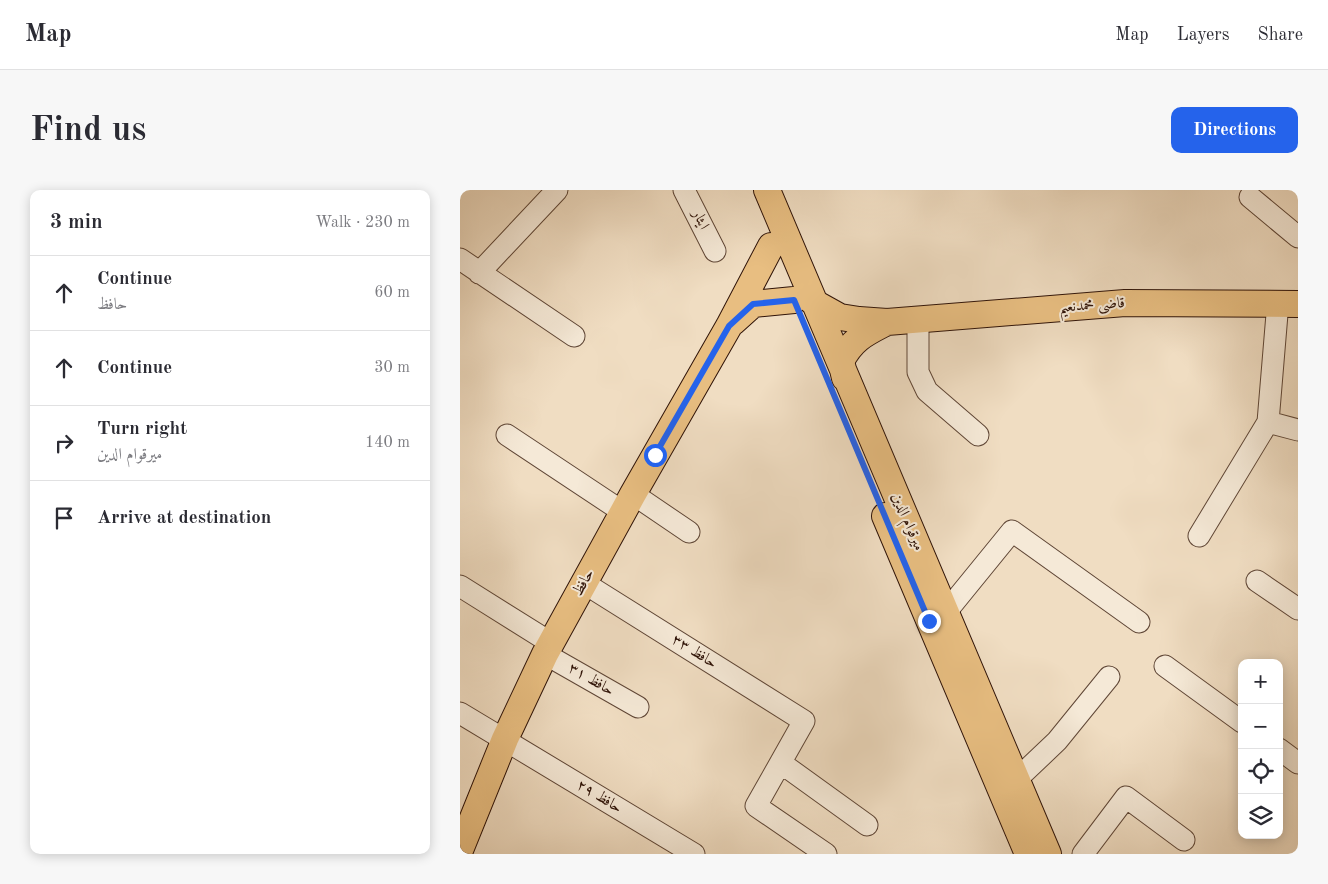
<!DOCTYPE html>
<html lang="en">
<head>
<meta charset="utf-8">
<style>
  :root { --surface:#fff; --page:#f7f7f7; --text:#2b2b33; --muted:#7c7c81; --line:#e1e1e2; --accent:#2563eb }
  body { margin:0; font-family:"Old Standard TT",Amiri,serif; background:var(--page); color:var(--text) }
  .controls { position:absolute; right:15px; bottom:15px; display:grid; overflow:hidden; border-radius:10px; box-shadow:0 2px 12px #0003 }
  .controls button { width:45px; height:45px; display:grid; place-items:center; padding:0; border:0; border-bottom:1px solid var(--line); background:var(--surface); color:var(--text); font:25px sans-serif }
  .stop { position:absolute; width:15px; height:15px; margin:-11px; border:4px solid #2563eb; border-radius:50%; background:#fff }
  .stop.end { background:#2563eb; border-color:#fff; box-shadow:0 1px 5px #0008 }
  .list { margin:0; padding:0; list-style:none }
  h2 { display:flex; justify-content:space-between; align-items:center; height:65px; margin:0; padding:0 20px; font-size:21px }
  h2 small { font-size:16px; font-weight:400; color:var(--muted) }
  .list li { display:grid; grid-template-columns:32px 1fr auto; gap:15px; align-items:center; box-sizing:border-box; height:75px; padding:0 20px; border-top:1px solid var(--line) }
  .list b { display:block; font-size:19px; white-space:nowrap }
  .list p { margin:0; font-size:16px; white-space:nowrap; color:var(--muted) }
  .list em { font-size:16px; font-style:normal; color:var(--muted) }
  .icon { flex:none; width:28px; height:28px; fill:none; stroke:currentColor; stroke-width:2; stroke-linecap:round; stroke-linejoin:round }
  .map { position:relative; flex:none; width:838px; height:664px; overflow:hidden; border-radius:10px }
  header { display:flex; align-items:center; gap:30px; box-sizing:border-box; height:70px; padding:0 25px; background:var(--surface); border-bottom:1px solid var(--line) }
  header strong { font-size:24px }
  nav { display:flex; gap:28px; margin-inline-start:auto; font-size:18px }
  .intro { display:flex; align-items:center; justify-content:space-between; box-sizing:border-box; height:120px; padding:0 30px }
  h1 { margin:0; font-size:35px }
  .button { padding:12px 22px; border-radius:10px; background:var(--accent); color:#fff; font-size:18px; font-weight:700 }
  main { display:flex; gap:30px; padding:0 30px }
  aside { flex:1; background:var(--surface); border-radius:10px; box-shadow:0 2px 12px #0003 }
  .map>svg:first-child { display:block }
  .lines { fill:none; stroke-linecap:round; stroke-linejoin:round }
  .minor-casing { stroke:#5f4636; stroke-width:23 }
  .major-casing { stroke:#2f1308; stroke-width:28 }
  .minor { stroke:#f5e9d7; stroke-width:21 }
  .major { stroke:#e8be81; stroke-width:26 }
  .route { stroke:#2563eb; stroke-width:6 }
  .labels { text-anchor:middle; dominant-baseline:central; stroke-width:4; stroke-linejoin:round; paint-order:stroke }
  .street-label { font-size:15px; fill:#2f1308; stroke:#f5e9d7 }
</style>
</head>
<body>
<header>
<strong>Map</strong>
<nav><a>Map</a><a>Layers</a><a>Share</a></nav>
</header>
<div class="intro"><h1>Find us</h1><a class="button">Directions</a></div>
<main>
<aside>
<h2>3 min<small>Walk · 230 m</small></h2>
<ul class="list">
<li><svg class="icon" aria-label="ahead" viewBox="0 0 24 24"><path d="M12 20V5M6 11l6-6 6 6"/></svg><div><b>Continue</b><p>حافظ</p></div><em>60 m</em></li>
<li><svg class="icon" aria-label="ahead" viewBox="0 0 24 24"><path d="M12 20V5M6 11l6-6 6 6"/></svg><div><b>Continue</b></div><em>30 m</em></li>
<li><svg class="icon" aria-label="right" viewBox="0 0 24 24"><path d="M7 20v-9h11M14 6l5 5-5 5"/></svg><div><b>Turn right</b><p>میرقوام الدین</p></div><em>140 m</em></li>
<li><svg class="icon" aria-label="arrive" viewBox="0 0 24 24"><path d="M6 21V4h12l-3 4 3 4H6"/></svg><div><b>Arrive at destination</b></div></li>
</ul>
</aside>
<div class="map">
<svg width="838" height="664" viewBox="0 0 838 664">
  <rect width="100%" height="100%" fill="#f0ddc2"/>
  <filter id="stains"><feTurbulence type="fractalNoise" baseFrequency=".004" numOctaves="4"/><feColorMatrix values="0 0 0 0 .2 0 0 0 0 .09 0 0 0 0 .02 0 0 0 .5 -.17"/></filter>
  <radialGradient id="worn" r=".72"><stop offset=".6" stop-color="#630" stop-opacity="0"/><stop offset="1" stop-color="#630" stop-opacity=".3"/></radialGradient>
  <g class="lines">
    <!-- minor casing -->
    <g class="minor-casing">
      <path id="minor" d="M224,0L255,61
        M790,7L838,47
        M0,69L114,146
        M19,83L97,0
        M458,129V182L467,201L518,245
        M808,232L838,240
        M47,245L163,322
        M173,304L229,342
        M739,346L808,232L818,112
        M797,391L838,419
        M124,393L344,531L296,616L366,664
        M0,396L91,453
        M486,422L552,341L679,432
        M85,464L178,517
        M705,476L782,532
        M0,523L234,664
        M819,559L838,573
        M321,573L407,635
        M556,590L597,551L649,487
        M623,664L666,607L724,650"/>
    </g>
    <!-- major casing -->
    <g class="major-casing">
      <path id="major" d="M307,0L588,664
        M353,112L380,127L399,130L427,132L665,113L838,114
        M273,132L293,114L334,110
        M385,188L381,171C393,148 406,143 427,132
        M425,326L568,664
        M0,660L45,549L85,464L173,304L269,136L311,56"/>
    </g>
    <!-- minor -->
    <use href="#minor" class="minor"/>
    <!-- major -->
    <use href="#major" class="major"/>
  </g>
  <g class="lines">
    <!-- route -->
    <path class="route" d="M195,265L269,136L293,114L334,110L469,431"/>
  </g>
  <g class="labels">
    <!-- street labels -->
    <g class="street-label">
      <text transform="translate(240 30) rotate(63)">ایثار</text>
      <text transform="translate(632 116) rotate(-4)">قاضی محمدنعیم</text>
      <text transform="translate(447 332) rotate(67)">میرقوام الدین</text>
      <text transform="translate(124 393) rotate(-61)">حافظ</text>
      <text transform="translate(234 462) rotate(32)">حافظ ۳۳</text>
      <text transform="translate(131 490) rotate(30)">حافظ ۳۱</text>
      <text transform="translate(139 607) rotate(31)">حافظ ۲۹</text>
    </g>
  </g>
  <rect width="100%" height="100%" filter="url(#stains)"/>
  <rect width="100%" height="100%" fill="url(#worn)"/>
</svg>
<div class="controls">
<button>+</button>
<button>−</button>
<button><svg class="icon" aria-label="locate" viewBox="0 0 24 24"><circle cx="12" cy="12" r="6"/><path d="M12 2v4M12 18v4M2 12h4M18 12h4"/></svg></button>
<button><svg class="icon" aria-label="layers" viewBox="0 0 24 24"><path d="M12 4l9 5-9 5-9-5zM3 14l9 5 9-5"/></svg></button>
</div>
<div class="stop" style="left:195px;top:265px"></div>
<div class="stop end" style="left:469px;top:431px"></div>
</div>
</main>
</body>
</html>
